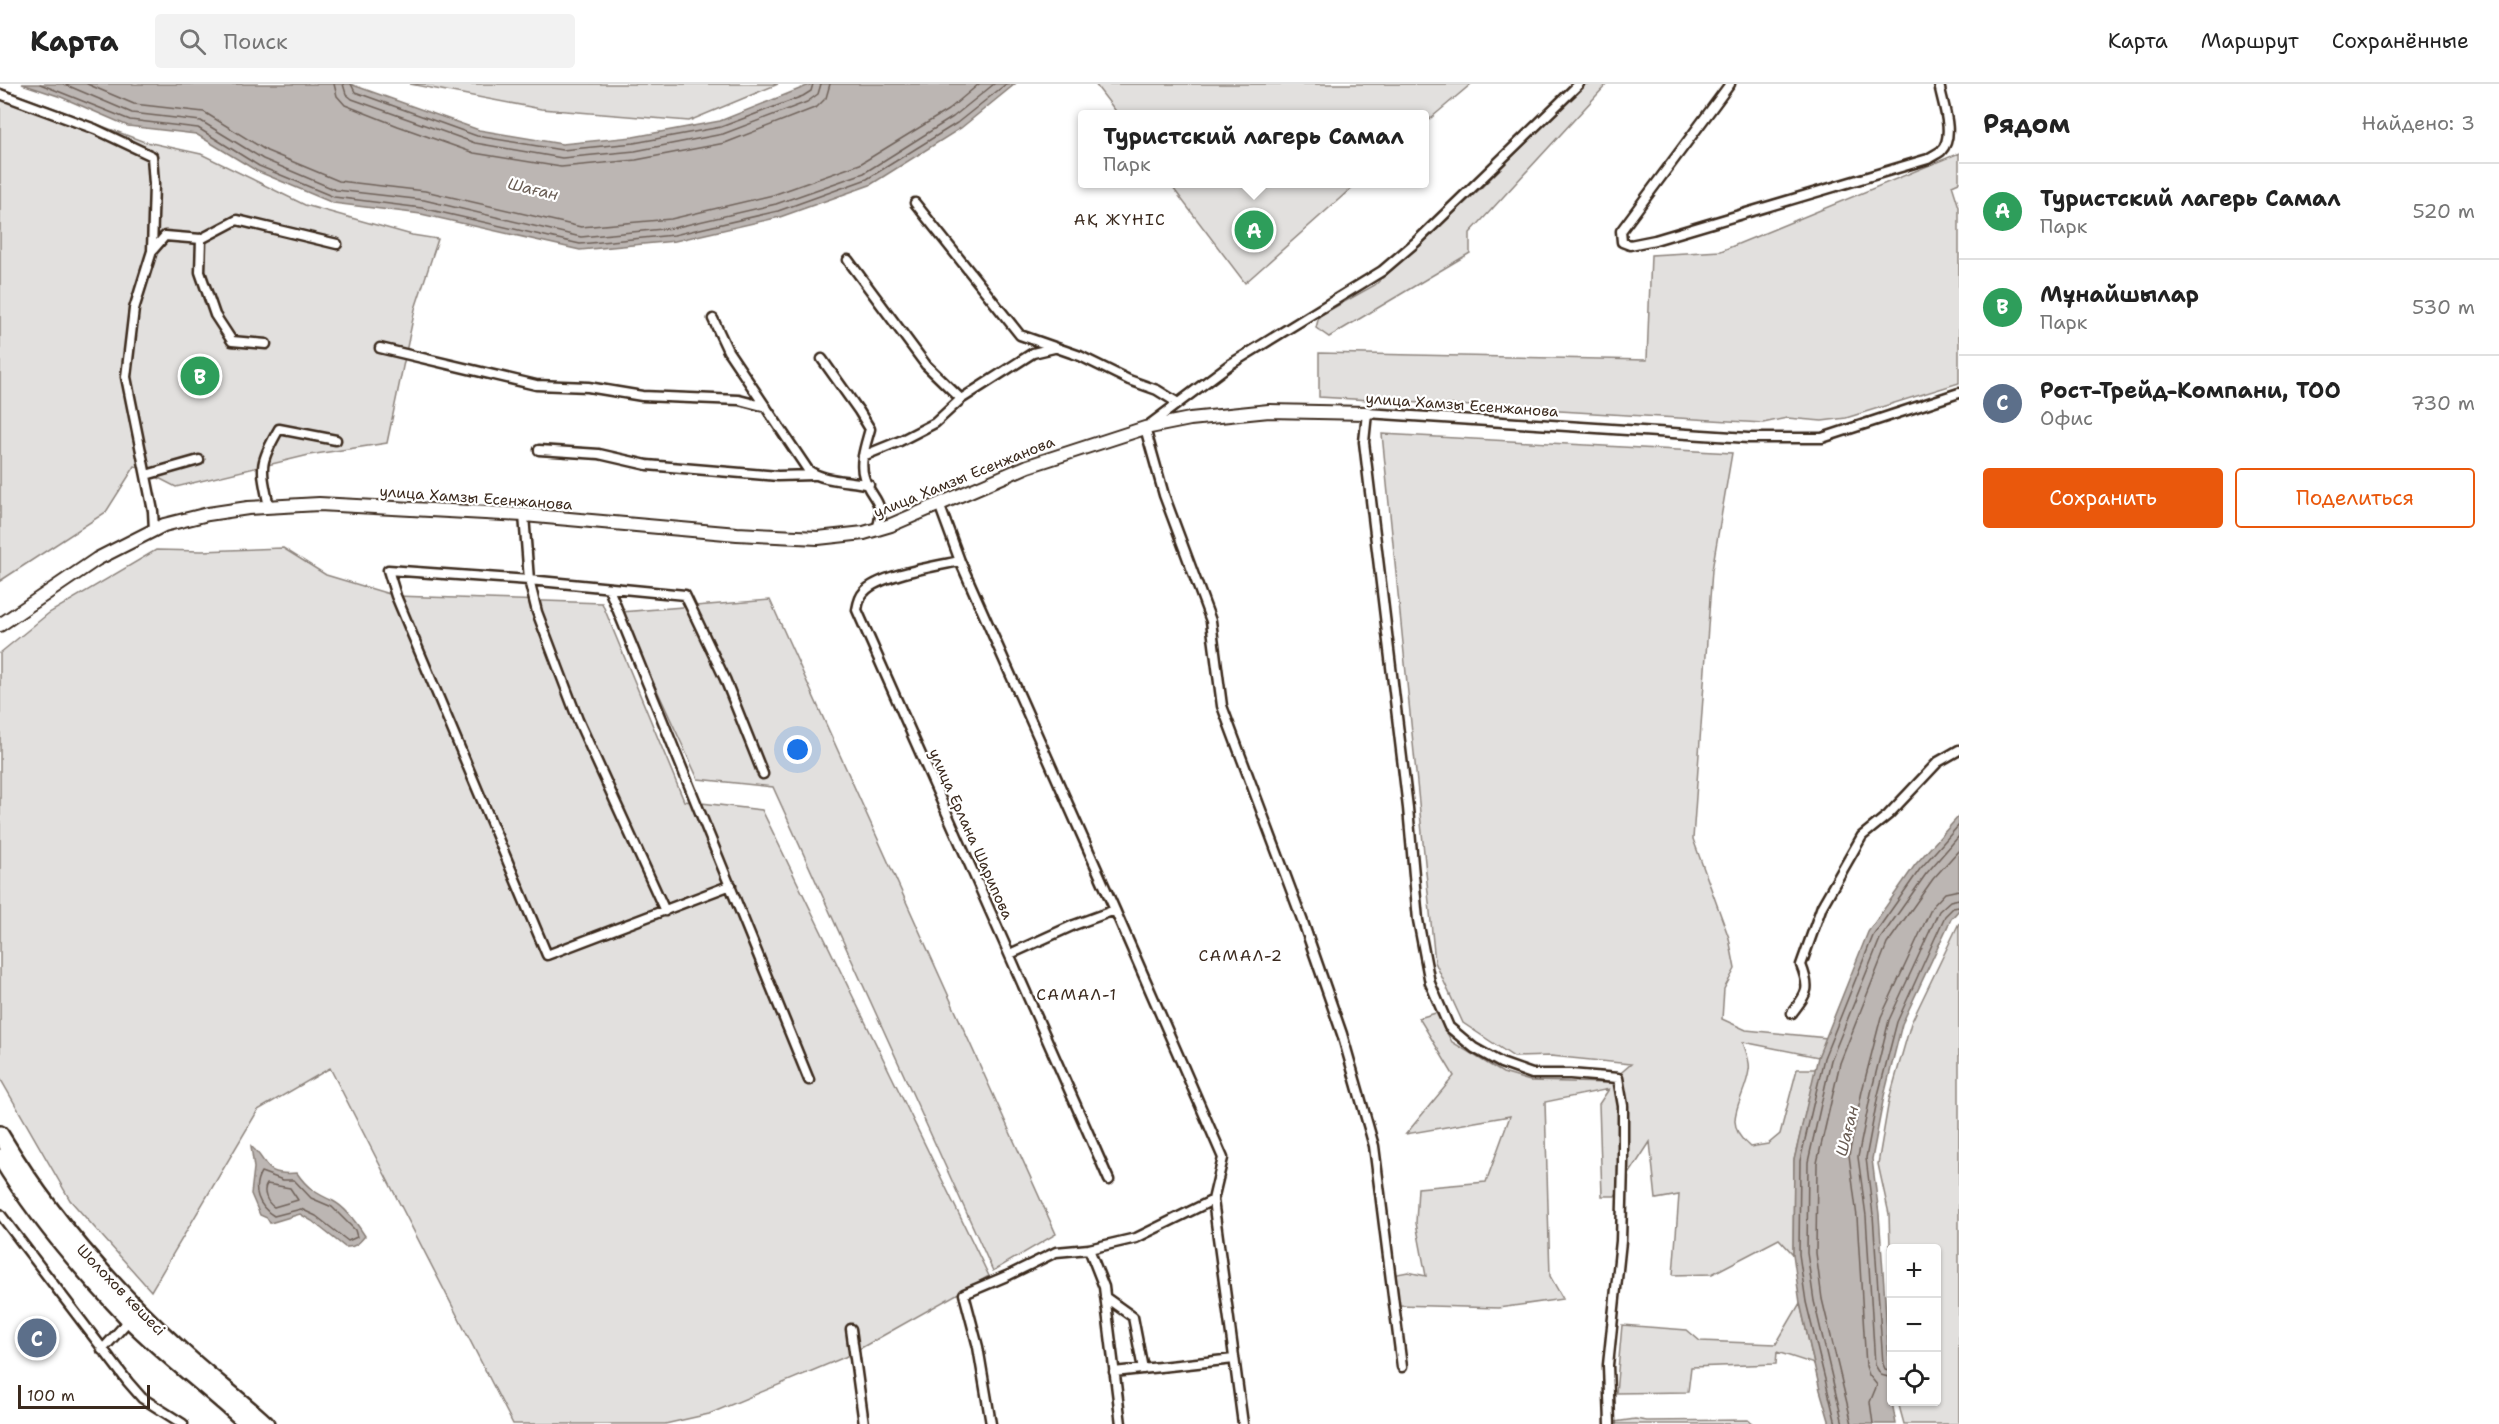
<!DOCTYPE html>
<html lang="ru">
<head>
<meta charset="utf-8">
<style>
  :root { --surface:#fff; --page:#f2f2f2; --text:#222; --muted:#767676; --line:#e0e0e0; --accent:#ea580c }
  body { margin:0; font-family:"Shantell Sans",sans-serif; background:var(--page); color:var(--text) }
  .controls { position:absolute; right:18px; bottom:18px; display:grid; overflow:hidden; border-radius:6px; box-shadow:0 2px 4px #0004 }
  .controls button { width:54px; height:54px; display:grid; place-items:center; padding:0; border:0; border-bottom:2px solid var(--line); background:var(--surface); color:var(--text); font:30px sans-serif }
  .scale { position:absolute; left:18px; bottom:15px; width:132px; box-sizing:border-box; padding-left:6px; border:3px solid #3b2a1e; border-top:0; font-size:16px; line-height:21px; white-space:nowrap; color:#3b2a1e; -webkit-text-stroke:4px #fff; paint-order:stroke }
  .you { position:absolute; left:798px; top:666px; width:21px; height:21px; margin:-15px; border:4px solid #fff; border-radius:50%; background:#1a73e8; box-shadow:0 0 0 9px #1a73e833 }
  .badge { display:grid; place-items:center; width:39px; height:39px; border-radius:50%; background:var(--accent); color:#fff; font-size:20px; font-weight:700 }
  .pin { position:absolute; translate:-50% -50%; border:3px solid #fff; box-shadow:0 2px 6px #0006 }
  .popup { position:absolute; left:1078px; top:26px; width:351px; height:78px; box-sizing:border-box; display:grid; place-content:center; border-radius:6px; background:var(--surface); filter:drop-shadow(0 2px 4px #0005); font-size:20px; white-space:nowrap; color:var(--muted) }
  .popup b { font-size:22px; color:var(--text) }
  .popup::after { content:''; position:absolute; left:50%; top:100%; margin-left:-12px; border:12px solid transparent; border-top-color:var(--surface) }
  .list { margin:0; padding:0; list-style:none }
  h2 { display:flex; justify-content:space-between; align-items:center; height:78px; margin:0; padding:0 24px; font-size:26px }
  h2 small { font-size:20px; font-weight:400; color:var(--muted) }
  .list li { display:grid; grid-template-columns:39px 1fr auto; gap:18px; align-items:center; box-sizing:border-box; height:96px; padding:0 24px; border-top:2px solid var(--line) }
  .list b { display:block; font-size:22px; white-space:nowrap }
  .list p { margin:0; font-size:20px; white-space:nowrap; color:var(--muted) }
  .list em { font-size:20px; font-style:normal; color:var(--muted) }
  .actions { display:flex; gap:12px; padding:18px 24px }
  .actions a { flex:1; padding:14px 0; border:2px solid var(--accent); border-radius:6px; text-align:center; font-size:21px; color:var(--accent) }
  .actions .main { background:var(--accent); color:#fff }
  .icon { flex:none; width:33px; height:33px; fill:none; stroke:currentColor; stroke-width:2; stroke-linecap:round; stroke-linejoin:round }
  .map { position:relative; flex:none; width:1959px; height:1340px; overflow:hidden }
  header { display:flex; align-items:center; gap:36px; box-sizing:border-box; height:84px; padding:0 30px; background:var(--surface); border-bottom:2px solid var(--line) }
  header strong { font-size:28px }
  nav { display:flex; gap:33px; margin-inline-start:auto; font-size:21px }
  .search { width:420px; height:54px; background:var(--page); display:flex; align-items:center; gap:15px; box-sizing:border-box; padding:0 21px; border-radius:6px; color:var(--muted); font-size:22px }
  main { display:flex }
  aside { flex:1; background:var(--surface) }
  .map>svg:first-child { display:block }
  .green { fill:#e2e0de; stroke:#8e857e; stroke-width:1.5 }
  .water { fill:#bcb6b3; stroke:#887e77; stroke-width:1.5 }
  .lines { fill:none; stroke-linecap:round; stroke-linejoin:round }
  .shore { stroke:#6f625a; stroke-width:1.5 }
  .street-casing { stroke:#3b2a1e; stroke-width:13 }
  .secondary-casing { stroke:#3b2a1e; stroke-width:16 }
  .highway-casing { stroke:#3b2a1e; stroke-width:20 }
  .street { stroke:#fff; stroke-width:8 }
  .secondary { stroke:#fff; stroke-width:12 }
  .highway { stroke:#fff; stroke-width:15 }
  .labels { text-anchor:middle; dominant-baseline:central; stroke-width:4.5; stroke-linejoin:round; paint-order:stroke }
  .street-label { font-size:15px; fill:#3b2a1e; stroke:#fff }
  .water-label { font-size:16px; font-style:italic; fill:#685b52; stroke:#fff }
  .neighbourhood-label { font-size:16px; letter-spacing:1.5px; fill:#3b2a1e; stroke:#fff }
</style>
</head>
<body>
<header>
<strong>Карта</strong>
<div class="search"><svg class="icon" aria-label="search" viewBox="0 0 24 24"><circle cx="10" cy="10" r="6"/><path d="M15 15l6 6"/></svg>Поиск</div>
<nav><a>Карта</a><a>Маршрут</a><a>Сохранённые</a></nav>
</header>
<main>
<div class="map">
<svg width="1959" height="1340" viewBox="0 0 1959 1340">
  <rect width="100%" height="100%" fill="#fff"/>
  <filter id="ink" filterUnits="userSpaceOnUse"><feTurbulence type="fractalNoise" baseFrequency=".0167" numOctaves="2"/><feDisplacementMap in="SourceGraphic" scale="12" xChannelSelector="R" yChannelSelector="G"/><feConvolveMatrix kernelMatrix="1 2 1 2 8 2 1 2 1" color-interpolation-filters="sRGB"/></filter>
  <g filter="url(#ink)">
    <!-- green -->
    <path class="green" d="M410,0H778L689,37L541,25Z
      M1095,0H1471L1425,39V30H1118Z
      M1585,0H1607L1470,149V169L1329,253L1316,244L1319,232L1375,201L1479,106Z
      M0,4L142,57L201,70L305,121L412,151L438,155L415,225L387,359L309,371L176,403L135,382L106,428L0,497Z
      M1959,69V98L1952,101L1959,123V299L1846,334L1822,337L1787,334L1763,339L1319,313V269L1647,276L1651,171L1721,167Z
      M1170,100H1356L1245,199Z
      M1382,350L1732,369L1712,486L1693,755L1729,854L1735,885L1724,905L1722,935L1746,946L1827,954L1818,973L1743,958C1745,966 1751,978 1749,986C1745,1017 1719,1037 1750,1063L1768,1060L1780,1050L1797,985H1816L1794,1076L1793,1170L1779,1155L1712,1190L1673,1191L1679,1111L1656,1115L1650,1058L1615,1112H1602L1599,1020L1609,1005L1545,1018L1550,1192L1563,1215L1498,1224L1398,1221L1392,1191L1408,1188L1426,1192L1416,1139L1418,1104L1486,1098L1510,1032L1406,1050L1454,992L1419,934L1436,929L1452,958L1503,989L1530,997L1609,999L1631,980L1551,972L1514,973L1463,939L1435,878Z
      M283,464L326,491L396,512L602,519L684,717L762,726L989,1192L845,1273L709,1330L665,1340H513L330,984L258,1026L151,1207L70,1116L0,994V569L49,529L156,466L202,467Z
      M770,516L1056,1150L993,1187L773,703L698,695L621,528Z
      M1959,839V1340H1904L1898,1318H1936V1164H1892L1891,1196L1889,1130L1878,1080L1889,1016L1911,939Z
      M1800,1219L1814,1280L1777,1268L1776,1280L1691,1283L1688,1308L1616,1309L1622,1241L1687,1246L1700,1257L1776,1260Z
      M1635,1335L1647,1337L1748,1336L1753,1340H1615V1338Z"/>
    <!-- water -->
    <path class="water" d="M22,0H350L479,46L562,60L633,53L720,37L812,0H1015L961,44L870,101L780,133L675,157L580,166L421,130L333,119L257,87L196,50L128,42L61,13Z
      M1959,732V826L1951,835L1902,940L1884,1012L1872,1075L1879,1130L1892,1318L1896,1340H1830L1820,1306L1800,1219L1793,1170L1794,1076L1818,973L1868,848L1915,781Z
      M251,1062C270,1079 262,1092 297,1089C307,1104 317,1110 333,1117C345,1123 358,1141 365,1152C359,1159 355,1164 345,1163L312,1137L300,1130L270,1139L267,1134L260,1131L251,1110L254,1084Z"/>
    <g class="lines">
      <!-- shore -->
      <path class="shore" d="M40,0L130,36L198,44L259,82L334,113L422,124L580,160L674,151L778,127L867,95L957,39L1006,0
        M64,0L132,29L201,37L263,75L336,106L424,116L581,153L673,144L776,120L864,89L953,33L994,0
        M87,0L134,20L204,28L267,67L339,97L425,107L581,143L671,135L773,111L860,80L948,26L979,0
        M334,0L337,12L345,21L398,42L474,69L561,83L636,76L725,59L817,23L826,14L830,0
        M343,0L346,10L352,15L475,59L562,74L635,67L723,50L807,18L818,10L821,0
        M351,0L355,8L477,52L562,66L634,59L721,43L803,12L811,7L813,0
        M261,1088L283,1096H294L311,1114L332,1123L355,1146L357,1153L348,1157L316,1132L301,1125L274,1132C259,1123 251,1105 261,1088Z
        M267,1100L290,1104L298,1116L274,1123C267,1119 262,1107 267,1100Z
        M1892,1287L1885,1285L1883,1280L1873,1131L1866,1074L1878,1011L1897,938L1945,832L1953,824L1959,823
        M1892,1294L1881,1291L1875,1281L1866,1132L1858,1073L1871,1009L1889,936L1939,827L1950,817L1959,815
        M1836,1340L1806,1218L1799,1170L1800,1077L1824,974L1873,852L1920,785L1959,741
        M1843,1340L1814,1217L1807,1169L1808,1078L1831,976L1880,855L1926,790L1959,752
        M1852,1340L1822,1215L1816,1169L1817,1079L1840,979L1887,860L1933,795L1959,766
        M1873,1340L1870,1318L1877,1301L1869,1291L1866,1282L1857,1133L1849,1071L1862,1007L1881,933L1932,823L1945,809L1959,806"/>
      <!-- street casing -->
      <g class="street-casing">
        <path id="street" d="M1730,0L1621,147L1622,158L1630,161L1655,156L1928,75C1932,72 1937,70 1941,67C1956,52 1942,18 1939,0
          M0,10L95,45L152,72L154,100L152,167
          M915,119L1020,251L1080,272L1129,296L1157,306L1178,319
          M201,155L200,188L215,231L232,257L266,260
          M848,176L926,281L961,315
          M713,235L728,267L808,386C824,398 850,396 869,401
          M380,264L536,301L588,303L642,312L739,316L766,323
          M822,275L859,327L870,345C866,360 859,378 864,393C870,415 887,417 877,445
          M539,366L599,370L647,381L778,392L814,391
          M863,372L900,357L935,339L961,315L1033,269L1054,264
          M146,391L199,376
          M939,420L960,477L1115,826L1223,1074L1213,1116L1243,1340
          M269,423C261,383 258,381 279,345L336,356
          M524,431L529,496L537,528L578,636L665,827
          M154,446L153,427L126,293L134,225L152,167L165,152L201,155L237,136L337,160
          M960,477C937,482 878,491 864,508C859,513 858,520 857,526L1109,1096
          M609,505L809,996
          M731,801L547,871L396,512L388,486L529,496L685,511L725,595L763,690
          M1010,870L1074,841L1115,826
          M1792,929C1807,909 1811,906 1801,881L1822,822L1862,752L1888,731L1938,678L1959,666
          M0,1130L128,1298L142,1314L183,1340
          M1089,1165L1104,1203L1121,1340
          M1105,1213L1133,1233L1143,1285
          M851,1245L864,1340
          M102,1266L131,1234
          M1402,1283L1374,1062L1342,950L1303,838L1222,622L1211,537L1164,411L1145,344L1229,281L1382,187L1416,158L1579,0
          M1114,1288L1234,1275
          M991,1340L978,1263L964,1210L1009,1191L1056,1168L1089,1165L1136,1154L1213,1116
          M1610,1340L1608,1281L1621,1157L1623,1079V1022L1618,994L1570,990H1532L1501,979L1474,964L1449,943L1430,899L1418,836L1408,724L1364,358L1367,329L1748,354H1822L1959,309"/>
      </g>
      <!-- secondary casing -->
      <g class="secondary-casing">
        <path id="secondary" d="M0,541L97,475L164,441L208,430L248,424L319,420L524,431L737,450L818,454L864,449L891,441L1028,382L1145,344L1190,335L1269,327L1367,329"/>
      </g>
      <!-- highway casing -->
      <g class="highway-casing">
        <path id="highway" d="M0,1050C48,1130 108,1200 177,1263C205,1290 237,1313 266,1340
          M0,1073C35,1131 81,1185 128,1234C166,1272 209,1304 248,1340"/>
      </g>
      <!-- street -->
      <use href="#street" class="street"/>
      <!-- secondary -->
      <use href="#secondary" class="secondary"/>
      <!-- highway -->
      <use href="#highway" class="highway"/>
    </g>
  </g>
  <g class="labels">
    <!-- street labels -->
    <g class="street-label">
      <text transform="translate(1462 321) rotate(4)">улица Хамзы Есенжанова</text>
      <text transform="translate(964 393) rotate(-22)">улица Хамзы Есенжанова</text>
      <text transform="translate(476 414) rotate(4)">улица Хамзы Есенжанова</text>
      <text transform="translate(971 750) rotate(66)">улица Ерлана Шарипова</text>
      <text transform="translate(121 1206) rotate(46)">Шолохов көшесі</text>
    </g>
    <!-- water labels -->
    <g class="water-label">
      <text transform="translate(533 105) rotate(13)">Шаған</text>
      <text transform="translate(1847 1047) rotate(-76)">Шаған</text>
    </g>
    <!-- neighbourhood labels -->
    <g class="neighbourhood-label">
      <text x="1120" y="135">АҚ ЖҮНІС</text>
      <text x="1241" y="871">САМАЛ-2</text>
      <text x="1077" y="910">САМАЛ-1</text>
    </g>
  </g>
</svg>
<div class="controls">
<button>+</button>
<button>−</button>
<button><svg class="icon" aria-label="locate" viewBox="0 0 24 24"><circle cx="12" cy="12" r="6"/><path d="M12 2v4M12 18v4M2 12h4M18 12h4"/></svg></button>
</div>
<div class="scale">100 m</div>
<div class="you"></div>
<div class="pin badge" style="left:1254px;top:146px;background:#2e9e5b">A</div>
<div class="popup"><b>Туристский лагерь Самал</b>Парк</div>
<div class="pin badge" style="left:200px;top:292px;background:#2e9e5b">B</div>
<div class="pin badge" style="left:37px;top:1254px;background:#5c6f8a">C</div>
</div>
<aside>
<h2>Рядом<small>Найдено: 3</small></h2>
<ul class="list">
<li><span class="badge" style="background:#2e9e5b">A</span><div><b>Туристский лагерь Самал</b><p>Парк</p></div><em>520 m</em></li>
<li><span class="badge" style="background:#2e9e5b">B</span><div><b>Мұнайшылар</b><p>Парк</p></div><em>530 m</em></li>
<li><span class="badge" style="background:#5c6f8a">C</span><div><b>Рост-Трейд-Компани, ТОО</b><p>Офис</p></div><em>730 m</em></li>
</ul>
<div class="actions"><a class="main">Сохранить</a><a>Поделиться</a></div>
</aside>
</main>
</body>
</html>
